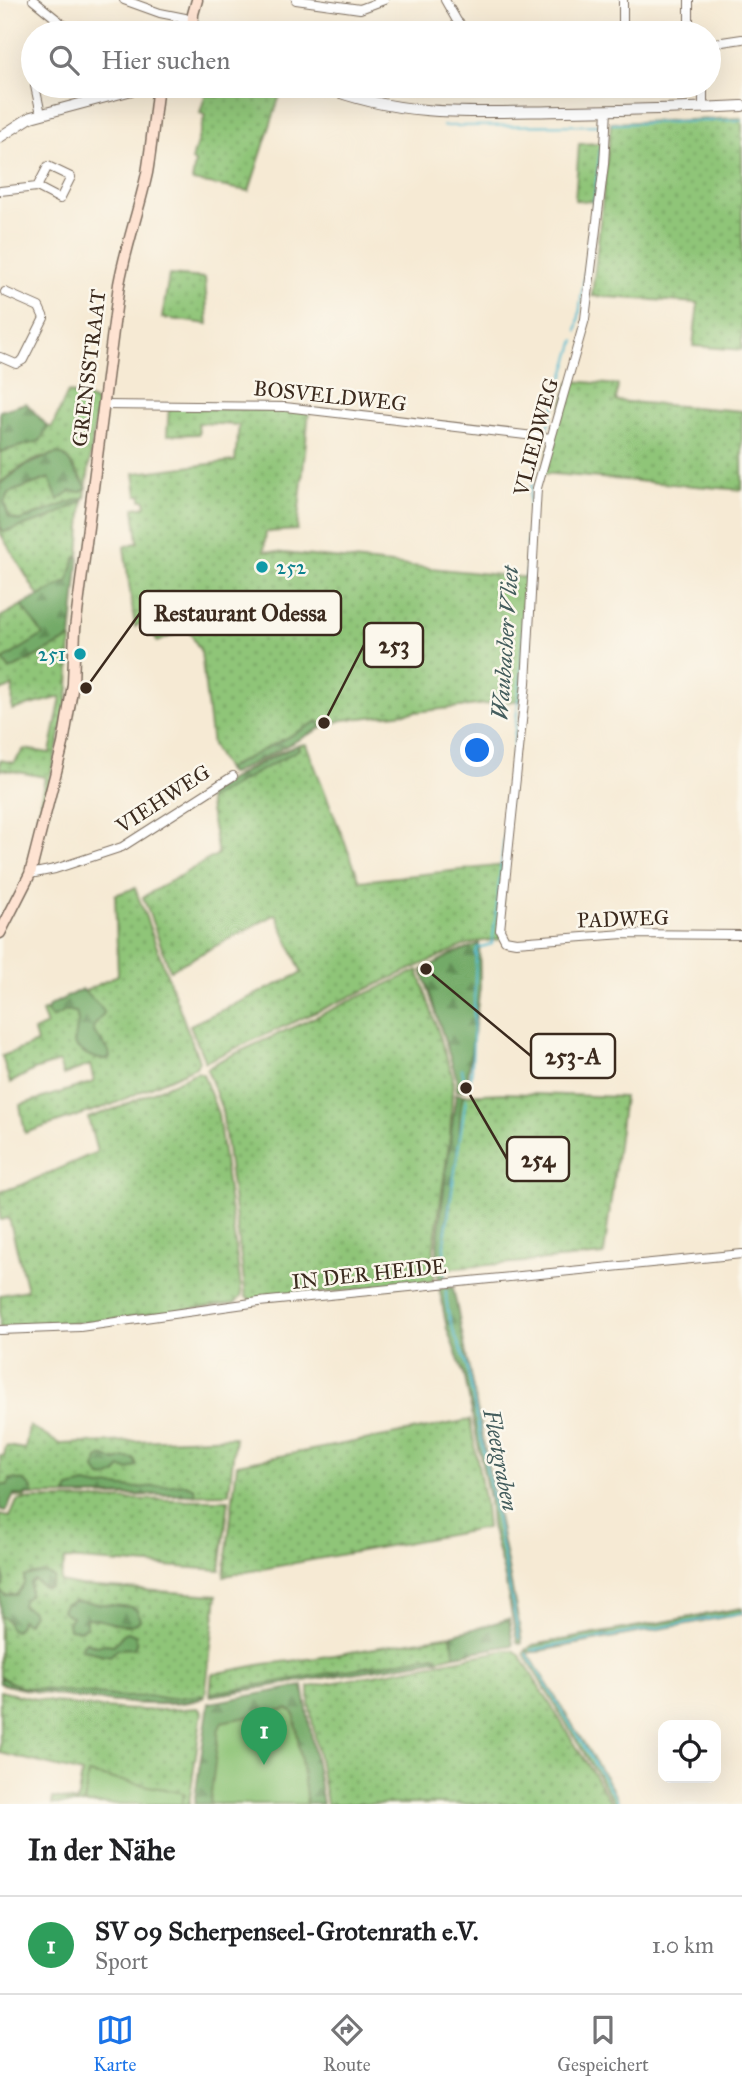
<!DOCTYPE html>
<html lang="de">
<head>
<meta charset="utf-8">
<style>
  :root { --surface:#fff; --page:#f6f6f6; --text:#202124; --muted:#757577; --line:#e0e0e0; --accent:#1a73e8 }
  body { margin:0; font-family:"IM FELL Great Primer",serif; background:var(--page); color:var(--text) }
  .controls { position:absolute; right:21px; bottom:21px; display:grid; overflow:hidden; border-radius:14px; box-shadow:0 7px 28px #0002 }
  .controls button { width:63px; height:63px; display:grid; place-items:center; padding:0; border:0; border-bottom:2px solid var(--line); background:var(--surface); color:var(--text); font:35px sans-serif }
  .you { position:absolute; left:478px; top:751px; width:24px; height:24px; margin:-18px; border:5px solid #fff; border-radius:50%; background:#1a73e8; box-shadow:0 0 0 10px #1a73e833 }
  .badge { display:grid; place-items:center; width:46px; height:46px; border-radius:50%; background:var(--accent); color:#fff; font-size:23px; font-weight:700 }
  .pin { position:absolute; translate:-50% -58px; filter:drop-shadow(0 2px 4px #0008) }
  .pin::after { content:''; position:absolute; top:37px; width:24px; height:21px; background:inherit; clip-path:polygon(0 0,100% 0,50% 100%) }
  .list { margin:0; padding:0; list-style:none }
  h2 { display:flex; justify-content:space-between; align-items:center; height:91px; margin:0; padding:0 28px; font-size:30px }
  h2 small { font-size:23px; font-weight:400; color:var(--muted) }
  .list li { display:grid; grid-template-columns:46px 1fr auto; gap:21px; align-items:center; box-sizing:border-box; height:98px; padding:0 28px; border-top:2px solid var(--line) }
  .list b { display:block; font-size:26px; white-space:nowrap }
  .list p { margin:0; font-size:23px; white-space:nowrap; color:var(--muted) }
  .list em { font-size:23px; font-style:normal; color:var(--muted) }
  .icon { flex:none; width:38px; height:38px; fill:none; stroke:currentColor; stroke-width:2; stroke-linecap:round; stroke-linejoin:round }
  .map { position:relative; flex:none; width:742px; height:1804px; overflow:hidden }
  .search { position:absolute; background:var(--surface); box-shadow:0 7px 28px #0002; left:21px; right:21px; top:21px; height:77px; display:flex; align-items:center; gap:18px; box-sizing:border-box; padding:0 24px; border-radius:38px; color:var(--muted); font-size:26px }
  .sheet { height:189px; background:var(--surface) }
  nav { display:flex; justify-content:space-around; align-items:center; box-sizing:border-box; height:98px; border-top:2px solid var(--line); background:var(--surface); font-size:19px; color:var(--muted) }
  nav a { display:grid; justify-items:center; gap:4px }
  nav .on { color:var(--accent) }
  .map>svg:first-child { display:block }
  .grass { fill:url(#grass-dots); stroke:#65784b; stroke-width:2 }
  .forest { fill:url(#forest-firs); stroke:#576a43; stroke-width:2 }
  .green { fill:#8fc578; stroke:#65784b; stroke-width:2 }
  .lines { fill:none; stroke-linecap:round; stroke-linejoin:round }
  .stream { stroke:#54bbd2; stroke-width:2 }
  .minor-casing { stroke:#7c6d5e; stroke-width:10 }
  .tertiary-casing { stroke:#7c6d5e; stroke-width:12 }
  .secondary-casing { stroke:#7c6d5e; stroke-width:13 }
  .minor { stroke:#fff; stroke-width:8 }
  .tertiary { stroke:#fff; stroke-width:10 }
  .secondary { stroke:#fee3d2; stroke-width:10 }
  .culture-dot { fill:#0f9aa8; stroke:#fbf7ec; stroke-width:2.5 }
  .labels { text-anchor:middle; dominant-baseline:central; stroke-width:5; stroke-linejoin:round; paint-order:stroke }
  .street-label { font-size:21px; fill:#3b2a1e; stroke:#fbf7ec }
  .culture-label { font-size:21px; fill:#0d838f; stroke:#fbf7ec; text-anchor:start }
  .water-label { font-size:23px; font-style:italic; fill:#445d5d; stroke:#fbf7ec }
  .leader { fill:none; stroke:#3b2a1e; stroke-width:2.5 }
  .callout-dot { fill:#3b2a1e; stroke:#fbf7ec; stroke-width:2.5 }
  .callout { fill:#fbf7ec; stroke:#3b2a1e; stroke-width:2.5 }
  .callout-label { font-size:23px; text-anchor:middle; font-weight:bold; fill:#3b2a1e }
</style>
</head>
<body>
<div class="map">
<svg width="742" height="1804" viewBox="0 0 742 1804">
  <defs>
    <pattern id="grass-dots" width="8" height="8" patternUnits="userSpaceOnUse" patternTransform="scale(1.75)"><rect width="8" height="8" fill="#8fc578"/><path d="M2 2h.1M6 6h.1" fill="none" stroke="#76a062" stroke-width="1.8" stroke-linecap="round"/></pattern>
    <pattern id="forest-firs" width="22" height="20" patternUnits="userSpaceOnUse" patternTransform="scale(1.75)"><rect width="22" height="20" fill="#73aa68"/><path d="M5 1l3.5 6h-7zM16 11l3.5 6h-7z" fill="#608b55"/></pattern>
  </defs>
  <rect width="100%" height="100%" fill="#fbf7ec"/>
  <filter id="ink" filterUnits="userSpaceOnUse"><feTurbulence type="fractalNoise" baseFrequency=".0143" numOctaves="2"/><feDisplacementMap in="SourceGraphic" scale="14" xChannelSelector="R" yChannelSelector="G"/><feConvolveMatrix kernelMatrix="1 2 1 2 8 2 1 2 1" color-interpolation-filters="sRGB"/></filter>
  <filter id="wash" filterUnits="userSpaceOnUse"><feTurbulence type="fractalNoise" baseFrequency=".00686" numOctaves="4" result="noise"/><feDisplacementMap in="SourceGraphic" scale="28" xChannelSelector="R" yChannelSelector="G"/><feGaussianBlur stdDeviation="1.57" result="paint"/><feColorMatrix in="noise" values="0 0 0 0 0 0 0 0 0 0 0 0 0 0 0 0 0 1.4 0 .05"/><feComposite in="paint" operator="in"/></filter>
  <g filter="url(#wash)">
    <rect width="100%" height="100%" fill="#f6ead4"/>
    <!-- grass -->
    <path class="grass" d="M240,86H283L249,191L192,181L195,162L192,160L205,115L200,113L206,93L218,97L224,92Z
      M742,118V350L693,346L698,303L592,296L611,123Z
      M604,143L596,202L575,200L579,144Z
      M169,275L205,278L208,324L162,318Z
      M572,381L618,385L616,401L742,411V490L542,473L569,383Z
      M68,392L98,402L85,497L18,521L9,517L4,502L8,493L50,478L71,491L84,482L65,456C41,452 17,468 0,484V452L40,441L48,427H52Z
      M169,407L309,411L297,530L266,532L264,551L529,578L522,700L343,720L325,726L229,774L212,746L201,652L188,629L157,642L148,618L135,627L124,547L138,542L134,508L146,506L145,500H141V495H137L134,473L235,461L239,425L198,423L199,434L167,435Z
      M83,501L79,555L75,559L68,581L39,597L0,533V526L2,530L47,519Z
      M22,605L44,635L3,660L10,669L71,638L69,688L66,710L37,832L36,825L45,777L1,769L0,772V760L14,763L24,749L50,753L61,697L12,710L13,686L0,691V617Z
      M306,744L360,881L504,865L501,939L476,942L463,946L205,1062L190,1025L302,973L276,914L170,970L143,897L218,854L207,794C232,779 278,747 306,744Z
      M135,888L199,1061L196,1067L111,1105L25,1133L20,1105L94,1082L90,1065L63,1075L59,1062L34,1070L10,1083L2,1056L37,1043L34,1031L47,1025L42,1012L118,975L115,895Z
      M418,970L453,1077L450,1136L434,1246V1278L431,1282L250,1300L246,1297L222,1110L207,1069L221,1060Z
      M197,1072L203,1074L218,1114L242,1296L235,1303L92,1322L0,1328V1295L27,1290L9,1218L0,1220V1192L24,1184L97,1152L88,1118L120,1107Z
      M503,1093L624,1097L604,1255L444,1269L443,1253L459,1142V1108L463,1095Z
      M470,1420L484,1498L487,1528L224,1576L237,1464Z
      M29,1426L60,1444L235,1437L229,1494L119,1496L27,1495L24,1498L0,1493V1455L4,1456L6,1446L25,1449Z
      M32,1499L229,1500L220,1570L65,1559L60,1582L80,1586L217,1595L205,1697C167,1716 44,1692 0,1683V1515L10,1517L17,1501Z
      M451,1635L455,1655L439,1659L210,1696L212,1674L264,1664L316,1658Z
      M507,1650H513L519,1654L612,1804H327L309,1703V1687Z
      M526,1650L611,1787L619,1804H615L527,1659L524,1653Z
      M0,1691C62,1707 135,1714 198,1708L202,1712L189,1804H182L184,1794L88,1775L84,1804H52L53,1798L77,1802L82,1773L0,1753Z"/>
    <!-- forest -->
    <path class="forest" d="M26,403L48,427L40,441L0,452V411Z
      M56,453L65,456L87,488L80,492L71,491L58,500L49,478L8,493L4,502L9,517L19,521L85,497L83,501L47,519L4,532L0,526V484L25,466Z
      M79,555L71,638L10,670L3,660L43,635L22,605L68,581L75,558Z
      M318,721L323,727L232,774H229L226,769Z
      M297,745L299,749L296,751L208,800L207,794L249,769Z
      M479,944L480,987L466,1090L457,1091L456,1076L422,970L452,954Z
      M82,989L102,1008L104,1013L94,1026L93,1031L109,1051L110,1058C98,1063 82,1053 74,1044L78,1021L76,1012L66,1011L52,1018L47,1012L49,1006Z
      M456,1094L463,1095C458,1112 461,1128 459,1144C453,1190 440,1236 445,1282H438L437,1244Z
      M439,1287H453L518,1619L522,1643L520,1644L517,1642L504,1574L491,1526L489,1499L465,1378L447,1329Z
      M103,1456L116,1461L125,1458L134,1459L137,1465L128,1470L121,1468C115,1475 110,1479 101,1477L95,1469L98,1459Z
      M10,1479C22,1479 32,1483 33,1495H14L6,1511L0,1510V1485H8Z
      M85,1484L101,1487L115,1486L133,1488L186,1484L194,1488L195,1494L65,1496L69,1488Z
      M0,1571L3,1573L5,1581L0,1591L5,1595H16L24,1584V1577C34,1573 46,1571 54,1578L50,1587L45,1588L34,1580L30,1583V1595L23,1600L22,1606L31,1610L33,1614L27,1624L21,1620L20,1625L15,1631L10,1629L7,1620L0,1616Z
      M74,1601L131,1607L137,1610L140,1620C127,1633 102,1617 86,1618V1627L80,1630L69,1629L68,1623L72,1616L66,1614L62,1610L65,1604Z
      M742,1608V1614L528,1653L526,1650L533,1645Z
      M509,1619L513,1645L455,1655L451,1635Z
      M128,1632L135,1635L137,1642L134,1648L118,1649L110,1656L83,1650L81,1647L86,1642L96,1646L105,1644L114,1645L124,1633Z
      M435,1655L439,1659L211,1696V1693Z
      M0,1677L21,1687L126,1697L152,1696L169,1699L201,1695L204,1697C170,1713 38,1696 0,1683Z
      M303,1686L323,1804H307L294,1713L287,1709L222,1722L219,1729L210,1804H194L209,1703Z"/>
    <!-- green -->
    <path class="green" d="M287,1709L294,1713L307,1804H210L219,1729L222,1722Z
      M88,1774L184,1793L182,1804H84Z"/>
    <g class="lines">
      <!-- stream -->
      <path class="stream" d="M612,124L742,120
        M443,126L602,125V129
        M577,331L601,145
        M547,430L575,340
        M462,1069L465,1085
        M465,1087L470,1083L472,1067L476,953L477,948L492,944L495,923L521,673L530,492L544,442
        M445,1275L444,1244L466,1098
        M446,1291C446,1317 456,1338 466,1362L519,1638
        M532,1650L742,1613
        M527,1654L619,1804"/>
    </g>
  </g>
  <g filter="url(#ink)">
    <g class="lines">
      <!-- minor casing -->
      <g class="minor-casing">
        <path id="minor" d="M33,0L70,30L68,33
          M124,0L160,13L185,18
          M296,0L360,9L384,0
          M445,0L457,21L469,33
          M623,0V33
          M689,0V33
          M709,44L742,39
          M35,86L41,114
          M703,108V86
          M607,110L604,164L585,319L537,488L526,683L500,930L505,940L516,942L624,934L742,935
          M0,191L37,187L48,166L71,177L60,199L37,187
          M0,357L16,364L23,360L44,318L39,307L5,292
          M104,405L285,407L551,438
          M30,874L55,869L122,847L233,776
          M0,1330L80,1327L259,1302L742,1254"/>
      </g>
      <!-- tertiary casing -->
      <g class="tertiary-casing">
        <path id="tertiary" d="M322,86C403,119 479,112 565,111C624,110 683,109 742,106
          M0,137L31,117L147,86"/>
      </g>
      <!-- secondary casing -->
      <g class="secondary-casing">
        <path id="secondary" d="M192,33L193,14L197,0
          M0,933L30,874L63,744L73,684L75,629L119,284C126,246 139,210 147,173C152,144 154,115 158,86"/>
      </g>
      <!-- minor -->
      <use href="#minor" class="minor"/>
      <!-- tertiary -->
      <use href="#tertiary" class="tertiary"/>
      <!-- secondary -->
      <use href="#secondary" class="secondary"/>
    </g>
  </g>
  <!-- markers -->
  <g class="culture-dot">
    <circle cx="262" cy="567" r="7"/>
    <circle cx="80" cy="654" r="7"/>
  </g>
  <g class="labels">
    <!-- street labels -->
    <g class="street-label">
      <text transform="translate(89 368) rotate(-83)">GRENSSTRAAT</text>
      <text transform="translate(330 396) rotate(6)">BOSVELDWEG</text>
      <text transform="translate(536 437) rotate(-75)">VLIEDWEG</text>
      <text transform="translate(163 799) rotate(-33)">VIEHWEG</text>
      <text transform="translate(623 919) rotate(-2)">PADWEG</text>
      <text transform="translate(369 1274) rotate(-6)">IN DER HEIDE</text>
    </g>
    <!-- culture labels -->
    <g class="culture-label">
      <text x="276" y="567">252</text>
      <text x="66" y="654" text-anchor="end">251</text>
    </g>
    <!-- water labels -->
    <g class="water-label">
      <text transform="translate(505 643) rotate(-86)">Waubacher Vliet</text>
      <text transform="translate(501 1460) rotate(79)">Fleetgraben</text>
    </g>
  </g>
  <!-- callouts -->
  <path class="leader" d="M86 688L140 613M324 723L364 645M426 969L531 1056M466 1088L507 1159"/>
  <g class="callout-dot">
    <circle cx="86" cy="688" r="7"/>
    <circle cx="324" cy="723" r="7"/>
    <circle cx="426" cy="969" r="7"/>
    <circle cx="466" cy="1088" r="7"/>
  </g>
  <g class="callout">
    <rect x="140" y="591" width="201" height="44" rx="7"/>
    <rect x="364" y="623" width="59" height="44" rx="7"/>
    <rect x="531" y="1034" width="84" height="44" rx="7"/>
    <rect x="507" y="1137" width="62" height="44" rx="7"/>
  </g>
  <g class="callout-label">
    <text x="240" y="621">Restaurant Odessa</text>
    <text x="394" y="653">253</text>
    <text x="573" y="1064">253-A</text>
    <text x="538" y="1167">254</text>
  </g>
</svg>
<div class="controls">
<button><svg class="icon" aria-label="locate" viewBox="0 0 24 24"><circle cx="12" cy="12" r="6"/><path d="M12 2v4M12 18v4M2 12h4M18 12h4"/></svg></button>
</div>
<div class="you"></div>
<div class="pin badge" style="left:264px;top:1765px;background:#2e9e5b">1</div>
<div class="search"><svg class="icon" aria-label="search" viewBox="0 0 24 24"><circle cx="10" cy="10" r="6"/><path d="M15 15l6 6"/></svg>Hier suchen</div>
</div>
<section class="sheet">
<h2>In der Nähe<small></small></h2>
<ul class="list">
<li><span class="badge" style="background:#2e9e5b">1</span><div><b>SV 09 Scherpenseel-Grotenrath e.V.</b><p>Sport</p></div><em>1.0 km</em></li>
</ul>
</section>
<nav>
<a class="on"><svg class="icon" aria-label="map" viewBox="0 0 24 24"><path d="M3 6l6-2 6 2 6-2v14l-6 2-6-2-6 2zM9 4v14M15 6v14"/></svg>Karte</a>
<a><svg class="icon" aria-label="directions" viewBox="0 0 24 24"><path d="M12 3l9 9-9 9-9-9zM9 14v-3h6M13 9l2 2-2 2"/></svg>Route</a>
<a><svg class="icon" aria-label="saved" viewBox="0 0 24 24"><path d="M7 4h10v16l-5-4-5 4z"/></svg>Gespeichert</a>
</nav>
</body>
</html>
